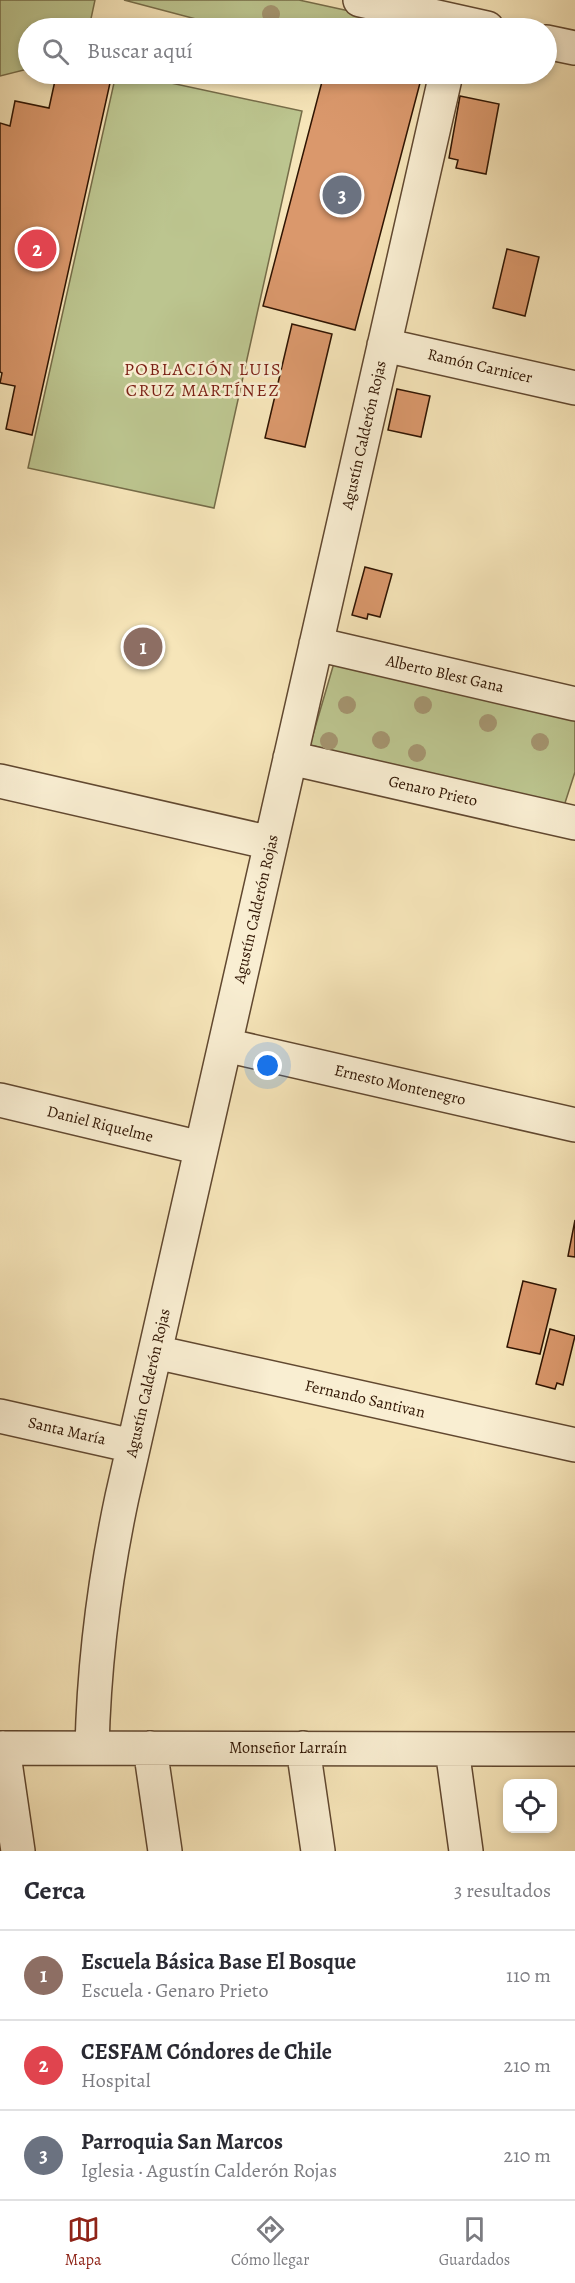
<!DOCTYPE html>
<html lang="es">
<head>
<meta charset="utf-8">
<style>
  :root { --surface:#fff; --page:#f2f2f3; --text:#2b2b33; --muted:#7c7c81; --line:#e1e1e2; --accent:#8f2418 }
  body { margin:0; font-family:Alegreya,serif; background:var(--page); color:var(--text) }
  .controls { position:absolute; right:18px; bottom:18px; display:grid; overflow:hidden; border-radius:12px; box-shadow:0 3px 9px #0003 }
  .controls button { width:54px; height:54px; display:grid; place-items:center; padding:0; border:0; border-bottom:2px solid var(--line); background:var(--surface); color:var(--text); font:30px sans-serif }
  .you { position:absolute; left:268px; top:1066px; width:21px; height:21px; margin:-15px; border:4px solid #fff; border-radius:50%; background:#1a73e8; box-shadow:0 0 0 9px #1a73e833 }
  .badge { display:grid; place-items:center; width:39px; height:39px; border-radius:50%; background:var(--accent); color:#fff; font-size:20px; font-weight:700 }
  .pin { position:absolute; translate:-50% -50%; border:3px solid #fff; box-shadow:0 2px 6px #0006 }
  .list { margin:0; padding:0; list-style:none }
  h2 { display:flex; justify-content:space-between; align-items:center; height:78px; margin:0; padding:0 24px; font-size:26px }
  h2 small { font-size:20px; font-weight:400; color:var(--muted) }
  .list li { display:grid; grid-template-columns:39px 1fr auto; gap:18px; align-items:center; box-sizing:border-box; height:90px; padding:0 24px; border-top:2px solid var(--line) }
  .list b { display:block; font-size:22px; white-space:nowrap }
  .list p { margin:0; font-size:20px; white-space:nowrap; color:var(--muted) }
  .list em { font-size:20px; font-style:normal; color:var(--muted) }
  .icon { flex:none; width:33px; height:33px; fill:none; stroke:currentColor; stroke-width:2; stroke-linecap:round; stroke-linejoin:round }
  .map { position:relative; flex:none; width:575px; height:1851px; overflow:hidden }
  .search { position:absolute; background:var(--surface); box-shadow:0 3px 9px #0003; left:18px; right:18px; top:18px; height:66px; display:flex; align-items:center; gap:15px; box-sizing:border-box; padding:0 21px; border-radius:33px; color:var(--muted); font-size:22px }
  .sheet { height:348px; background:var(--surface) }
  nav { display:flex; justify-content:space-around; align-items:center; box-sizing:border-box; height:84px; border-top:2px solid var(--line); background:var(--surface); font-size:16px; color:var(--muted) }
  nav a { display:grid; justify-items:center; gap:3px }
  nav .on { color:var(--accent) }
  .map>svg:first-child { display:block }
  .green { fill:#bcc58f; stroke:#766c48; stroke-width:1.5 }
  .building { fill:#da986c; stroke:#2f1402; stroke-width:1.5 }
  .lines { fill:none; stroke-linecap:round; stroke-linejoin:round }
  .minor-casing { stroke:#614830; stroke-width:36 }
  .minor { stroke:#f9eed2; stroke-width:33 }
  .tree { fill:#a4946f }
  .labels { text-anchor:middle; dominant-baseline:central; stroke-width:5; stroke-linejoin:round; paint-order:stroke }
  .street-label { font-size:16px; fill:#2f1402; stroke:#f9eed2 }
  .neighbourhood-label { font-size:18px; letter-spacing:1.5px; fill:#7a1f14; stroke:#f9eed2 }
</style>
</head>
<body>
<div class="map">
<svg width="575" height="1851" viewBox="0 0 575 1851">
  <rect width="100%" height="100%" fill="#f6e5b9"/>
  <filter id="stains"><feTurbulence type="fractalNoise" baseFrequency=".00333" numOctaves="4"/><feColorMatrix values="0 0 0 0 .2 0 0 0 0 .09 0 0 0 0 .02 0 0 0 .5 -.17"/></filter>
  <radialGradient id="worn" r=".72"><stop offset=".6" stop-color="#630" stop-opacity="0"/><stop offset="1" stop-color="#630" stop-opacity=".3"/></radialGradient>
  <!-- green -->
  <path class="green" d="M0,0H95L89,28H28V69L0,76Z
    M124,0H299L427,28H230Z
    M116,74H129L302,111L214,508L28,468Z
    M334,663L575,715V772L563,809L310,745Z"/>
  <!-- building -->
  <path class="building" d="M87,74H112L32,435L6,429L15,386L0,383L2,373L0,372V123L10,126L15,101L49,108L56,76L85,82Z
    M324,74H384L420,83L355,330L263,306Z
    M460,96L499,104L486,174L456,168L458,160L449,158Z
    M507,249L539,257L525,316L493,308Z
    M292,324L332,334L305,447L265,438Z
    M397,389L430,396L421,437L388,430Z
    M365,567L392,574L380,617L368,614L367,619L352,615Z
    M575,1220V1257L568,1256Z
    M523,1281L556,1289L540,1354L507,1347Z
    M550,1329L575,1336L563,1385L557,1383L555,1389L536,1384Z"/>
  <g class="lines">
    <!-- minor casing -->
    <g class="minor-casing">
      <path id="minor" d="M360,0L487,28
        M546,42L575,48
        M384,345L575,388
        M316,644L575,704
        M290,758L575,823
        M0,781L271,843
        M225,1045L575,1125
        M0,1100L201,1148
        M155,1352L575,1445
        M0,1416L133,1446
        M0,1748L575,1749
        M3,1748L18,1851
        M92,1748C94,1661 104,1582 122,1497L446,74
        M150,1748L165,1851
        M303,1748L318,1851
        M452,1749L466,1851"/>
    </g>
    <!-- minor -->
    <use href="#minor" class="minor"/>
  </g>
  <!-- trees -->
  <g class="tree">
    <circle cx="271" cy="14" r="9"/>
    <circle cx="347" cy="705" r="9"/>
    <circle cx="423" cy="705" r="9"/>
    <circle cx="488" cy="723" r="9"/>
    <circle cx="381" cy="740" r="9"/>
    <circle cx="329" cy="741" r="9"/>
    <circle cx="540" cy="742" r="9"/>
    <circle cx="417" cy="753" r="9"/>
  </g>
  <g class="labels">
    <!-- street labels -->
    <g class="street-label">
      <text transform="translate(480 366) rotate(13)">Ramón Carnicer</text>
      <text transform="translate(364 435) rotate(-77)">Agustín Calderón Rojas</text>
      <text transform="translate(445 674) rotate(13)">Alberto Blest Gana</text>
      <text transform="translate(433 791) rotate(13)">Genaro Prieto</text>
      <text transform="translate(256 909) rotate(-77)">Agustín Calderón Rojas</text>
      <text transform="translate(400 1085) rotate(13)">Ernesto Montenegro</text>
      <text transform="translate(100 1124) rotate(14)">Daniel Riquelme</text>
      <text transform="translate(148 1383) rotate(-77)">Agustín Calderón Rojas</text>
      <text transform="translate(365 1399) rotate(13)">Fernando Santivan</text>
      <text transform="translate(67 1431) rotate(13)">Santa María</text>
      <text x="288" y="1748">Monseñor Larraín</text>
    </g>
    <!-- neighbourhood labels -->
    <g class="neighbourhood-label">
      <text x="203" y="369">POBLACIÓN LUIS<tspan x="203" dy="21">CRUZ MARTÍNEZ</tspan></text>
    </g>
  </g>
  <rect width="100%" height="100%" filter="url(#stains)"/>
  <rect width="100%" height="100%" fill="url(#worn)"/>
</svg>
<div class="controls">
<button><svg class="icon" aria-label="locate" viewBox="0 0 24 24"><circle cx="12" cy="12" r="6"/><path d="M12 2v4M12 18v4M2 12h4M18 12h4"/></svg></button>
</div>
<div class="you"></div>
<div class="pin badge" style="left:143px;top:647px;background:#8d6e63">1</div>
<div class="pin badge" style="left:37px;top:249px;background:#e0444e">2</div>
<div class="pin badge" style="left:342px;top:195px;background:#6b7280">3</div>
<div class="search"><svg class="icon" aria-label="search" viewBox="0 0 24 24"><circle cx="10" cy="10" r="6"/><path d="M15 15l6 6"/></svg>Buscar aquí</div>
</div>
<section class="sheet">
<h2>Cerca<small>3 resultados</small></h2>
<ul class="list">
<li><span class="badge" style="background:#8d6e63">1</span><div><b>Escuela Básica Base El Bosque</b><p>Escuela · Genaro Prieto</p></div><em>110 m</em></li>
<li><span class="badge" style="background:#e0444e">2</span><div><b>CESFAM Cóndores de Chile</b><p>Hospital</p></div><em>210 m</em></li>
<li><span class="badge" style="background:#6b7280">3</span><div><b>Parroquia San Marcos</b><p>Iglesia · Agustín Calderón Rojas</p></div><em>210 m</em></li>
</ul>
</section>
<nav>
<a class="on"><svg class="icon" aria-label="map" viewBox="0 0 24 24"><path d="M3 6l6-2 6 2 6-2v14l-6 2-6-2-6 2zM9 4v14M15 6v14"/></svg>Mapa</a>
<a><svg class="icon" aria-label="directions" viewBox="0 0 24 24"><path d="M12 3l9 9-9 9-9-9zM9 14v-3h6M13 9l2 2-2 2"/></svg>Cómo llegar</a>
<a><svg class="icon" aria-label="saved" viewBox="0 0 24 24"><path d="M7 4h10v16l-5-4-5 4z"/></svg>Guardados</a>
</nav>
</body>
</html>
